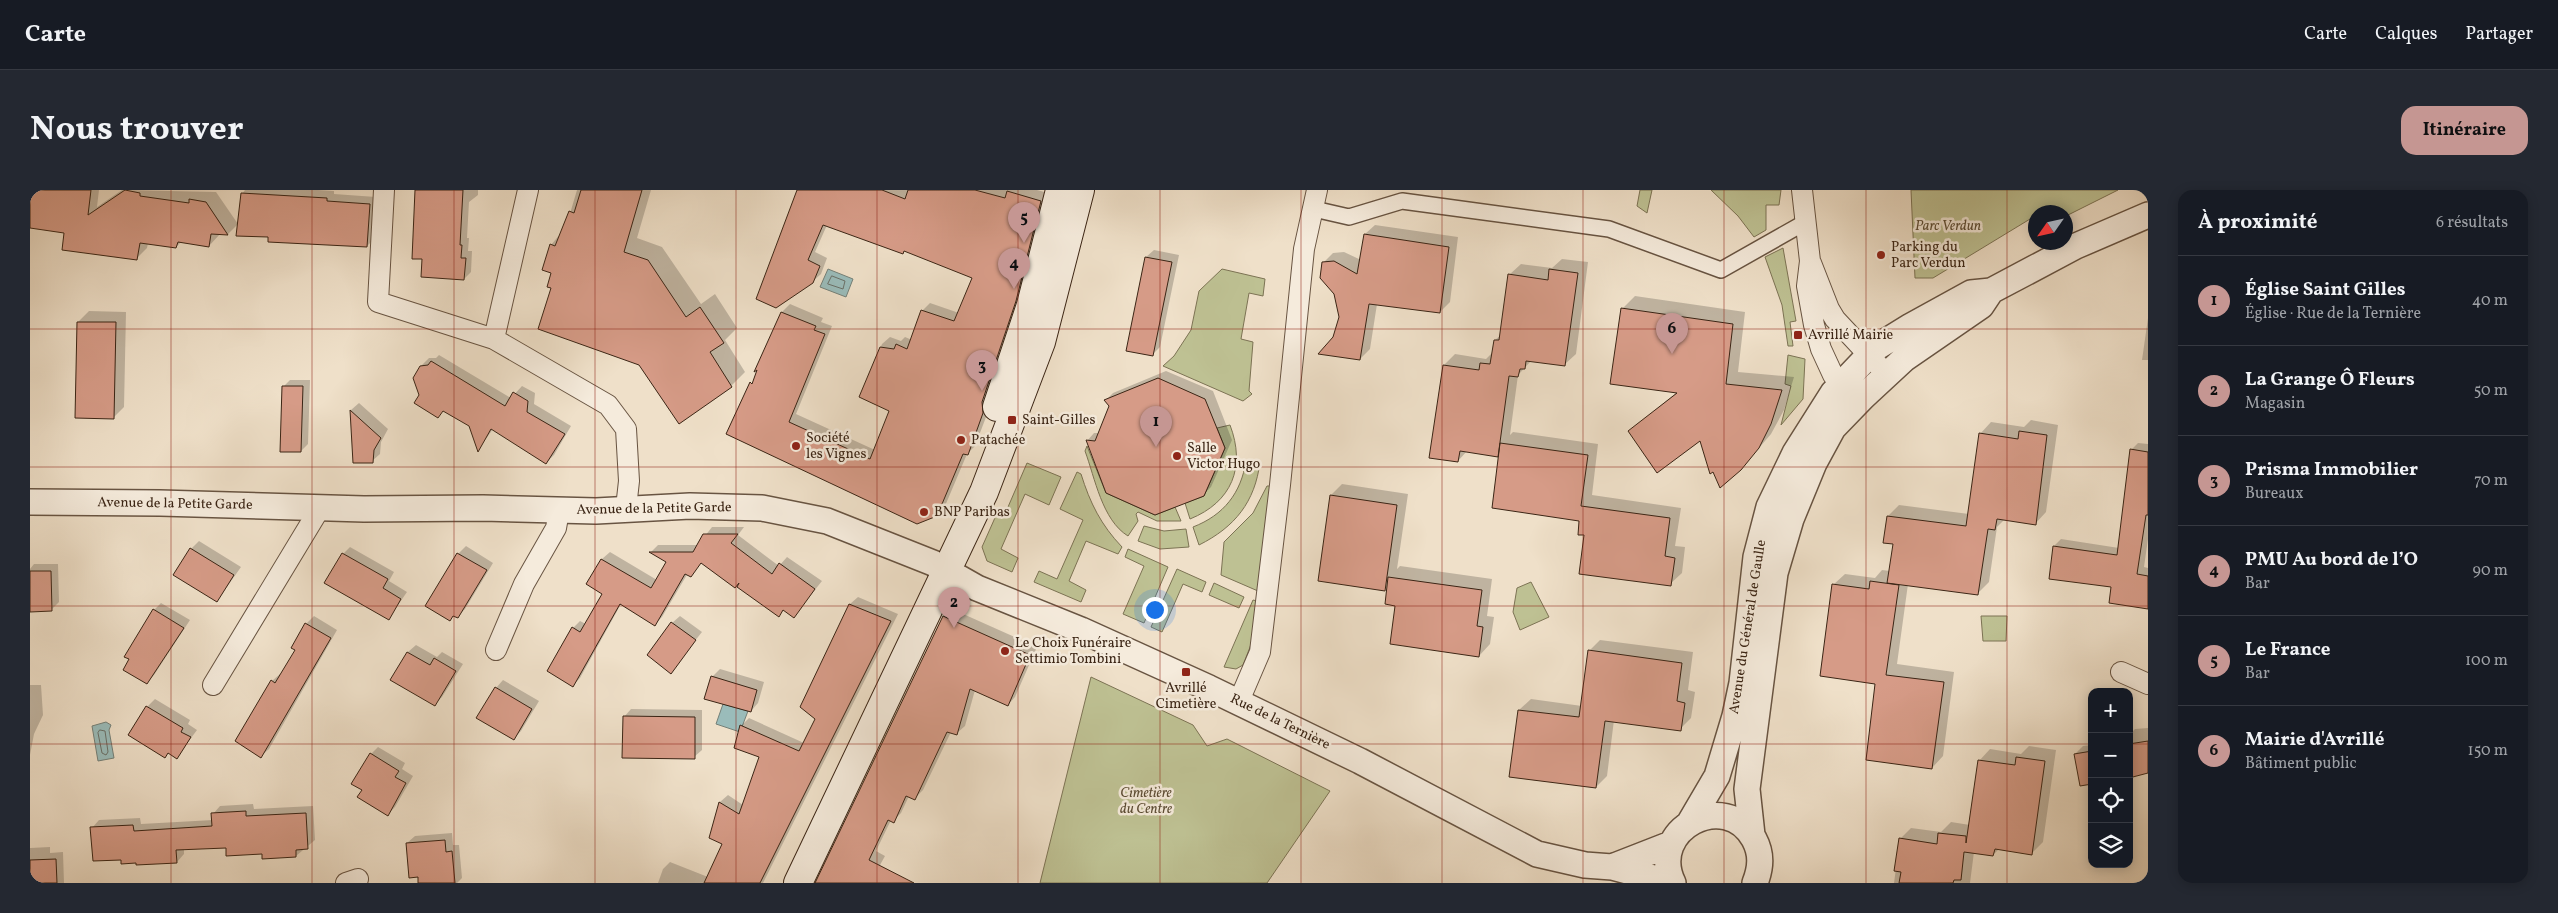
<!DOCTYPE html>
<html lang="fr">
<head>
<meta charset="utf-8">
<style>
  :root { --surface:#171b24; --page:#242831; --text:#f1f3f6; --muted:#9ea1a6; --line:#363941; --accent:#c59692 }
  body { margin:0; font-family:Vollkorn,serif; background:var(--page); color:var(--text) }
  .controls { position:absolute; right:15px; bottom:15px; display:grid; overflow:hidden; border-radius:10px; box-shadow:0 2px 12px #0003 }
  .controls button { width:45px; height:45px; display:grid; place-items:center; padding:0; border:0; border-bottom:1px solid var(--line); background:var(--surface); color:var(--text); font:25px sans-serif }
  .compass { position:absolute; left:1998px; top:15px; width:45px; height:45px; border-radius:50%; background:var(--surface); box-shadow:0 2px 12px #0003; rotate:236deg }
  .you { position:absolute; left:1124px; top:419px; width:18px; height:18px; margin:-12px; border:4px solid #fff; border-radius:50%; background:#1a73e8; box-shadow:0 0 0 8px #1a73e833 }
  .badge { display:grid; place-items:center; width:32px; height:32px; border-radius:50%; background:var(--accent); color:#111; font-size:16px; font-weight:700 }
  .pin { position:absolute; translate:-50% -41px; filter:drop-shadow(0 1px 2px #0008) }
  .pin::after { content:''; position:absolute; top:26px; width:18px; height:15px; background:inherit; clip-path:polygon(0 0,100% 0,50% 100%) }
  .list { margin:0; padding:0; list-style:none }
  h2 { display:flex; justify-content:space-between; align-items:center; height:65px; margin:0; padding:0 20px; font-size:21px }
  h2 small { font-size:16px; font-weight:400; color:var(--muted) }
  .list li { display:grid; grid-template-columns:32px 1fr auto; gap:15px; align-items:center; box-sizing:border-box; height:90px; padding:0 20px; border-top:1px solid var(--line) }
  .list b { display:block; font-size:19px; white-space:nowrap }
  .list p { margin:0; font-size:16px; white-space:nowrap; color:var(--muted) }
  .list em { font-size:16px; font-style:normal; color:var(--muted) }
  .icon { flex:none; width:28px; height:28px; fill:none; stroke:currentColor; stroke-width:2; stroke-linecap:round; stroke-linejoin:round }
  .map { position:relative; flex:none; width:2118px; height:693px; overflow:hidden; border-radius:15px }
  header { display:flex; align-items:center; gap:30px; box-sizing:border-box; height:70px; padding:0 25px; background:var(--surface); border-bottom:1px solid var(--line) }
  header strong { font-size:24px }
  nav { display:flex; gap:28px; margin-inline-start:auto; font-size:18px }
  .intro { display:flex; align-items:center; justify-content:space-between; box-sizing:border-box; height:120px; padding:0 30px }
  h1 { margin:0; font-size:35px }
  .button { padding:12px 22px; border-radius:15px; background:var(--accent); color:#111; font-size:18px; font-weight:700 }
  main { display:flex; gap:30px; padding:0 30px }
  aside { flex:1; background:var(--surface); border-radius:15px; box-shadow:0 2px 12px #0003 }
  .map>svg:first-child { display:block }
  .green { fill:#bec193; stroke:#7c7354 }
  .water { fill:#9abcba; stroke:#748078 }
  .shadow { fill:#0003 }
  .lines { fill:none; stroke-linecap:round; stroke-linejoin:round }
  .shore { stroke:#6a7068; stroke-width:1 }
  .building { fill:#d69b87; stroke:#3b2515 }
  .pedestrian-casing { stroke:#685442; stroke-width:18 }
  .minor-casing { stroke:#685442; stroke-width:22 }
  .tertiary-casing { stroke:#685442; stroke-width:28 }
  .secondary-casing { stroke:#3b2515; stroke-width:30 }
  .pedestrian { stroke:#f5ebdc; stroke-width:15 }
  .minor { stroke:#f5ebdc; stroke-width:20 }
  .tertiary { stroke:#f5ebdc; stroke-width:25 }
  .secondary { stroke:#f5ebdc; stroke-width:28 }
  .grid { fill:none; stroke:#8f2418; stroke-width:1; stroke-opacity:0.55 }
  .poi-dot { fill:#8f2418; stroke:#f5ebdc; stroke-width:2 }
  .labels { text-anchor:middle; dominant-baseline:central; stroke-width:5; stroke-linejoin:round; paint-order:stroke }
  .park-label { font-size:14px; font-style:italic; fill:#5c4c34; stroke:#f5ebdc }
  .poi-label { font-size:14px; fill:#3b2515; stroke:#f5ebdc; text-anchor:start }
  .street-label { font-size:14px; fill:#3b2515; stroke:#f5ebdc }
</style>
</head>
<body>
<header>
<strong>Carte</strong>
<nav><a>Carte</a><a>Calques</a><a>Partager</a></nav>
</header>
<div class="intro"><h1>Nous trouver</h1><a class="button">Itinéraire</a></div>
<main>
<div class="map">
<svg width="2118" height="693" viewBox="0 0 2118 693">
  <rect width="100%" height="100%" fill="#efe0c9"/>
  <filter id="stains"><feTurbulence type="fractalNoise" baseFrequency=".004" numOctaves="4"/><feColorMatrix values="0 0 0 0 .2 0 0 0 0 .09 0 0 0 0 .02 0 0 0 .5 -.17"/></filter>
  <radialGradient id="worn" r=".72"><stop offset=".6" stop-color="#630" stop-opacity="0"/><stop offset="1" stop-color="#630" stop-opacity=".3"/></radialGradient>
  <!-- green -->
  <path class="green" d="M1610,0H1622L1617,23L1607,16Z
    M1681,0H1751L1749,15H1736V40L1724,47L1708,26Z
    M1881,0H2088L2036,26V22H2006L2005,26L1903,88H1885Z
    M1753,58L1766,131L1760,132L1763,156H1758L1752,115L1735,67Z
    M1192,79L1235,89L1233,106L1219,103L1211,149L1223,152L1219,201L1222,204L1213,211L1133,176L1144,166L1161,140L1169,101Z
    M1758,165L1775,169L1773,209L1751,235L1761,196L1755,194Z
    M1200,235C1216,277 1202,312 1160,329L1155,313L1174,306L1195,258L1187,238Z
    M1057,256L1076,303L1125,325L1145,317L1151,331H1127L1108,322L1106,324L1108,331L1098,346C1072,330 1065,288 1055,261Z
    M1216,271L1230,272C1225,312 1205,337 1169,355L1163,337C1194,325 1211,303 1216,271Z
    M997,273L1031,287L1019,315L995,304L971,359L988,368L982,382L957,371L952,357L968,321L975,324Z
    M1047,282L1051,284C1060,313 1071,335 1092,357L1088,364L1056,351L1039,391L1056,400L1051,412L1004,392L1009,381L1027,389L1053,330L1030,319Z
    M1237,296H1241L1228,401L1191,385L1194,352L1223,323Z
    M1114,336L1134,341L1156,339L1159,357L1130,359L1108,351Z
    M1098,359L1138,377L1114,433L1093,424L1114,376L1095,367Z
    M1147,379L1176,392L1172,402L1153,394L1132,442L1121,437Z
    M1501,392L1519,427L1490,440L1483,422L1487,398Z
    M1184,393L1214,407L1209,418L1179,405Z
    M1223,410L1227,411L1222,452L1213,475L1206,479L1194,477Z
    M1951,426H1977L1976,451H1953Z
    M1061,487L1163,535L1177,556L1197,549L1300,601L1237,693H1010Z"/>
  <!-- water -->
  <path class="water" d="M798,79L823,89L816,107L790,97Z
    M693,514L718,521L710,542L686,534Z
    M76,532L81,535L79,540L84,568L68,571L62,536Z"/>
  <!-- shadow -->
  <path class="shadow" d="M0,0H69L67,17L92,0L186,2L208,34L198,44H190L179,56L151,52L146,57L118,53L117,58L107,68L36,42L0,37Z
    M215,0H288L304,1V4L346,7L344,49L337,56L239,46L212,4Z
    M387,0H448V5L439,12L437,48H439L438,61H442L441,82L434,89L394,68Z
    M547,0H621L607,48L632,57L671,114L685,104L707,138L695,150L715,182L701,196L610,174L523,83L521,55L536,37Z
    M769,0H1007L1018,3L961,214L945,256L937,264L915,316L906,325L698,244L725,189L752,122L760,114L793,128L791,132L802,136L766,224L845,260L861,220L831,206L852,154L860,147L871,151L875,147L882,150L892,121L900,113L929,123L944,88L875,60L797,35L785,62L797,68L791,84L782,92L746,117Z
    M1345,35L1428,47L1420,112L1410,122L1347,114L1340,159L1330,169L1301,151L1308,136L1310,122L1293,73L1303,63L1314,62L1331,70L1335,44Z
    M1124,60L1149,65L1130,157L1122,165L1097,160L1116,67Z
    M1532,69L1558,72L1546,164L1534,175L1502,170L1488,185L1480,245L1483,242L1568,254L1562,305L1651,318L1645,356L1655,357L1652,383L1640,394L1555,344L1551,330L1470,263L1467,266L1437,261L1428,271L1414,175L1425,164L1456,169L1463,162L1465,150L1471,145L1479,85L1491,74L1522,78Z
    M1605,106L1715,122L1708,182L1764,187L1754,220L1741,244L1711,279L1670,249L1600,241L1647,202L1592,119Z
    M59,121L96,122L94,217L83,228L48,132Z
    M2118,128V170H2112Z
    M409,165L481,208L492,196L505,203L504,214L541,236L524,265L516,273L463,239L448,260L440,236L414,220L408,226L391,205V176L399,168H406Z
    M1136,181L1183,201L1202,250L1181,297L1173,305L1057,251L1064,243H1069L1081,216L1076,210L1083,203Z
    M260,190H280L278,254L271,261L253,197Z
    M329,213L358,239L351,252L350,264L342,271L324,272L321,220Z
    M2001,230L2028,235L2016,322L2005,334L1975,329L1967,337L1959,392L1948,403L1878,394L1867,474L1924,482L1913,566L1902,578L1847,493L1803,395L1815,384L1845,388L1852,380L1860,381L1864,353L1858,326L1869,315L1939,324L1950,244L1961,232L1994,237Z
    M2108,253L2118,254V349L2114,377L2118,378V417L2024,356L2031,349L2089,358L2101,260Z
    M1312,294L1378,304L1367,379L1370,376L1462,389L1457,426L1464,427L1460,454L1449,466L1366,415L1358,396L1355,399L1301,305Z
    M682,337H714L708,345L749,376L757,367L792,391L764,426L754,420L749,425L711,391L672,372L661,385L658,383L632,427L625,434L591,414L550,488L543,495V438L550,431L556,434L574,403L558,394L572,369L580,362L627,390L638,372L621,362L628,355H668Z
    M169,351L211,377L187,411L145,385L161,359Z
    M436,356L463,373L435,419L427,427L397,415L428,364Z
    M320,357L364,382L359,391L377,402L359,428L313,364Z
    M4,374H28L29,412L22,419L0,420V379Z
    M828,407L868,424L733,693H628L633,679L640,672L678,687L694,653L681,648L690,612L698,605L713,615L730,566L705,557L711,536L719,528L774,553L787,529L772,516L820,414Z
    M131,413L160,430L124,485L117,492L124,420Z
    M922,419L1007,457L985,507L978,515L945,500L935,536L927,543L921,542L893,600L885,608L879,606L871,623L863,631L861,630L846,661L855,666L840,693H785L914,427Z
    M284,426L307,440L239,559L231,566L242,491L250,484L251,485L267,460L262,457L276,434Z
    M650,426L672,442L640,482L642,433Z
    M1570,450L1663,462L1658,500L1665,502L1661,528L1650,539L1584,530L1577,586L1566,597L1489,520L1501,509L1552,516L1559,461Z
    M386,455L407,467L412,462L433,474L412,507L405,514L362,489L378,462Z
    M690,479L734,492L728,513L721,521L682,487Z
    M473,490L509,511L491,541L483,549L466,498Z
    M0,495H11L13,525L4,544L0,565Z
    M125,509L160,530L158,534L167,540L147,567L100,545L117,517Z
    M601,519L672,520V560L664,567L594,527Z
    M2118,538V583L2099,586V545L2105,539Z
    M2062,555V593L2045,564L2053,556Z
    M1999,556L2026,560L2013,652L2002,663L1970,658L1963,665L1944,662L1940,693H1864L1870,649L1881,638L1911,642L1921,632L1940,635L1949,571L1960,559L1991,564Z
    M348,557L375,573L372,579L383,586L365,617L358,624L333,600L341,564Z
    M223,614L224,619L283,616L285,650L266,666L197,656L154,658V664L147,672H107L92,669L62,638L69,630L110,628L111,634L183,630V624L190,616Z
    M422,643L423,655H429L432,688L427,693H389L377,653L385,646Z
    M20,657V663L33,662L34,693H0V658Z"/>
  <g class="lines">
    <!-- shore -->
    <path class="shore" d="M802,86L815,91L813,99L798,94Z
      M70,540L75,541L78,562L76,565L72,563L68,543Z"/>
  </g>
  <!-- building -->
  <path class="building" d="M0,0H61L58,25L95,0L110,3V6L159,13V9L176,12L198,45L181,44L179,57L148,52L146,58L110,53L107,70L32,60L34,43L0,38Z
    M385,0H433L430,55H432L431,68H436L434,90L391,87L392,69H382Z
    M551,0H612L594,62L618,70L656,127L670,117L694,153L680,162L702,197L649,234L609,175L508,139L521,98L517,97L521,83L512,80L520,54L525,56L539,21L544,23Z
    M767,0H852L875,9L878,0H945L975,8L977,1L1011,11L986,111L952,212L953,223L938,265L933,264L907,326L887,334L696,244L720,192L722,194L727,180L724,182L751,122L786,136L784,140L795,144L759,232L840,269L859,221L829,207L850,157L864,159L866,154L877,159L891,120L924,131L942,88L874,61L873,64L793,35L778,70L790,76L783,93L746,118L726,109Z
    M211,3L297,8V11L340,14L337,57L238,52V47L206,46Z
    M1334,44L1419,57L1410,123L1339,114L1330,170L1288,164L1303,147L1309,127L1304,104L1290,88L1292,72L1304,71L1327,84Z
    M1115,67L1142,72L1123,166L1096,161Z
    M1519,79L1548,83L1535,176L1496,171L1495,179H1490L1488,187L1479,186L1468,267L1430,261L1428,272L1399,268L1413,175L1449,180L1450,173L1460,174L1464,150H1469L1478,84L1518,90Z
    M1591,118L1703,134L1696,194L1752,200L1741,234L1729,258L1711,280L1690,298L1683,282L1680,284L1670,251L1627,283L1598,241L1647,203L1580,194Z
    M47,132H86L84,229L45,228Z
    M401,171L475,216L483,202L498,211L497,222L535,244L516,274L461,239L448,262L439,236L413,221L408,228L384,213L389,205L383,188L390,176L398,175Z
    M1128,188L1175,209L1195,258L1174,306L1125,325L1076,303L1056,250L1065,251L1079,216L1074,210Z
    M252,196H273L271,262H250Z
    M320,220L351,248L344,260L343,273H323Z
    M1989,241L2017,245L2006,335L1967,329L1965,340L1958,339L1948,405L1857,393L1863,354L1853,353L1857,326L1936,336L1949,243L1988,249Z
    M1470,253L1558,265L1551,316L1640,328L1635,366L1645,368L1641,396L1549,384L1554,345H1548L1549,331L1462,318Z
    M2100,259L2118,262V325H2116L2107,384L2118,386V419L2079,413L2081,397L2019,389L2023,356L2087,365Z
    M1300,305L1367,315L1355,401L1288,391Z
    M673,344H708L701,353L742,384L749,373L785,399L764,428L753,420L749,427L707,397L709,393L705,398L671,373L661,387L655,384L625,436L590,414L543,497L517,481L542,437L550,442L572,404L556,394L571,369L621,398L636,372L619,362H663Z
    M160,358L204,385L187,412L143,385Z
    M312,363L358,389L353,398L371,409L359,430L294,393Z
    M427,363L457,380L428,428L423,426L420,431L395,416Z
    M0,381H21L22,421L0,422Z
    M1358,387L1452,400L1447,436L1453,437L1449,467L1360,454L1365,416L1355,414Z
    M1840,391L1869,395L1856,485L1914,492L1902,579L1836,570L1845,494L1790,486L1802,394L1839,399Z
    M819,414L861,431L730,693H674L692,654L679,648L689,612L709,624L729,567L704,558L710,535L769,561L785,529L770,517Z
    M123,419L154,438L117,494L93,480L99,469L94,467Z
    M913,426L1000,465L978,516L940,499L927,545L917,542L885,610L876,606L864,633L858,630L839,670L884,693H785Z
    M641,432L666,450L641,484L617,465Z
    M275,433L301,448L231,568L205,551L241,490L245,493L265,460L261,458Z
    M1558,460L1652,473L1647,511L1655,513L1651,541L1575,531L1566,598L1479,587L1488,520L1549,527Z
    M377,462L400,475L404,468L426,481L405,516L360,490Z
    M681,486L727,500L721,522L674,509Z
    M465,497L502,519L484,550L446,528Z
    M116,516L153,538L151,542L161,547L147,569L138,563L135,568L98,545Z
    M593,526L665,527V569L592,568Z
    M2118,551V583L2099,588V554Z
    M2062,561V594L2050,596L2044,564Z
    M340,563L369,581L365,587L376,593L358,626L327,607L332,600L321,594Z
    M1986,567L2015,571L2002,665L1965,659L1963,666L1934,662L1931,690H1924L1923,693H1869L1871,682L1864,681L1869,648L1907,654L1908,643L1936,646V653L1948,570L1985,575Z
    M216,621V626L276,623L278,659L266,660V667L232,669V664L196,666V658L146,660L147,673L106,675V673L91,674V670L63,671L60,637L103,635L104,641L182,636L181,623Z
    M415,650L416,662L422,661L425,693H388V687L379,688L376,653Z
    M26,669L27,693H0V670Z"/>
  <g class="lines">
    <!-- pedestrian casing -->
    <g class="pedestrian-casing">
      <path id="pedestrian" d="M1284,19L1319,27L1372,11L1579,39L1691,80L1774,33"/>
    </g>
    <!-- minor casing -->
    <g class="minor-casing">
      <path id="minor" d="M354,0L348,112L464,149
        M498,0L464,149L578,215L596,239L599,291L596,318
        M1772,0L1780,71L1777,96L1784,135L1791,159L1803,185L1811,194L1823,201
        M1781,73L1799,119L1805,129L1849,176
        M466,460L494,394L526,338L529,321
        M2091,482L2118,494
        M183,495L290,318
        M1209,511L1230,462L1250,295L1274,59L1287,0
        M316,693L328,689"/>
    </g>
    <!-- tertiary casing -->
    <g class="tertiary-casing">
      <path id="tertiary" d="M0,312L130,313L334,319L453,318L566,321L660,316L732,318L797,331L903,373L947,398L1051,440L1179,498L1330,571L1507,664L1555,675L1582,677L1643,693
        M1660,632L1687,586L1705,526L1712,493L1726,367L1739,317L1765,263L1803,203L1847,157L1881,136L1941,103L1961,101L2046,56L2118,25
        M1722,645L1717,599L1745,383L1761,329L1784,273L1803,238L1833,207L1874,169L1951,116L1961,101
        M1582,677L1641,654
        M1643,693C1617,639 1696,598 1724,649C1732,664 1731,677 1725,693"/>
    </g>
    <!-- secondary casing -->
    <g class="secondary-casing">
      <path id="secondary" d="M967,217L1001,115L1030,0
        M768,693L954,302L1011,152L1050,0"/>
    </g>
    <!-- pedestrian -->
    <use href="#pedestrian" class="pedestrian"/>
    <!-- minor -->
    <use href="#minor" class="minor"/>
    <!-- tertiary -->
    <use href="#tertiary" class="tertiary"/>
    <!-- secondary -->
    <use href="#secondary" class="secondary"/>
  </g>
  <!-- grid -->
  <path class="grid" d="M141,0V693M282,0V693M424,0V693M565,0V693M706,0V693M847,0V693M988,0V693M1130,0V693M1271,0V693M1412,0V693M1553,0V693M1694,0V693M1836,0V693M1977,0V693M0,139H2118M0,277H2118M0,416H2118M0,554H2062M2099,554H2118"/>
  <!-- markers -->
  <g class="poi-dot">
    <circle cx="1851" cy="65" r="5"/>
    <rect x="1763" y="140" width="10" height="10" rx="2.5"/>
    <rect x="977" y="225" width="10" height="10" rx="2.5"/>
    <circle cx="931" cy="250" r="5"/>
    <circle cx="766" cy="256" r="5"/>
    <circle cx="1147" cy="266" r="5"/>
    <circle cx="894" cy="322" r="5"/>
    <circle cx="975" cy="461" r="5"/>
    <rect x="1151" y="477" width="10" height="10" rx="2.5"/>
  </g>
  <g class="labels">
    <!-- park labels -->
    <g class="park-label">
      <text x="1918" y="36">Parc Verdun</text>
      <text x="1116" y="603">Cimetière<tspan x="1116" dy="16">du Centre</tspan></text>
    </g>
    <!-- poi labels -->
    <g class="poi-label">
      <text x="1861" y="57">Parking du<tspan x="1861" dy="16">Parc Verdun</tspan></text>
      <text x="1778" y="145">Avrillé Mairie</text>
      <text x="992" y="230">Saint-Gilles</text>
      <text x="776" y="248">Société<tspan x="776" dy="16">les Vignes</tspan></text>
      <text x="941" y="250">Patachée</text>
      <text x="1157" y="258">Salle<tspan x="1157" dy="16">Victor Hugo</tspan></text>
      <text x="904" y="322">BNP Paribas</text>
      <text x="985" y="453">Le Choix Funéraire<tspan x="985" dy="16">Settimio Tombini</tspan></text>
      <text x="1156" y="498" text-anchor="middle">Avrillé<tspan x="1156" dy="16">Cimetière</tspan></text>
    </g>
    <!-- street labels -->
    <g class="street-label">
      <text transform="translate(145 314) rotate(1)">Avenue de la Petite Garde</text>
      <text transform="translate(624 319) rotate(-1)">Avenue de la Petite Garde</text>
      <text transform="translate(1718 437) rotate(-81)">Avenue du Général de Gaulle</text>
      <text transform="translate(1250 532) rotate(26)">Rue de la Ternière</text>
    </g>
  </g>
  <rect width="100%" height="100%" filter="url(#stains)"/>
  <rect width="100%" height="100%" fill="url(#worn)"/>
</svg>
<div class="controls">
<button>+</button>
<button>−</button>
<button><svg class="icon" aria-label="locate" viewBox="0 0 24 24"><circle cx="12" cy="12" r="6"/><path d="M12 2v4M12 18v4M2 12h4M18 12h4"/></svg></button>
<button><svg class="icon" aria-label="layers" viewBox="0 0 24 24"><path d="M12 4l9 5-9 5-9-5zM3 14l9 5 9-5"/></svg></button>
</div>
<svg class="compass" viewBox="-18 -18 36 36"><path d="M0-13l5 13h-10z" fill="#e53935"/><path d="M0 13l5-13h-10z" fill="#9ea1a6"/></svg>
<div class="you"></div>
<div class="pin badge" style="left:1126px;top:257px">1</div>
<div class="pin badge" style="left:924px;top:438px">2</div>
<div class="pin badge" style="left:952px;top:201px">3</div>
<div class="pin badge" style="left:984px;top:99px">4</div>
<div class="pin badge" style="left:994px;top:53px">5</div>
<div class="pin badge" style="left:1642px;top:164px">6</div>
</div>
<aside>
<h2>À proximité<small>6 résultats</small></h2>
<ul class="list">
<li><span class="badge">1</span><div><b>Église Saint Gilles</b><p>Église · Rue de la Ternière</p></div><em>40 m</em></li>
<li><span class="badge">2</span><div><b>La Grange Ô Fleurs</b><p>Magasin</p></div><em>50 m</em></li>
<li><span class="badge">3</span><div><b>Prisma Immobilier</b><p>Bureaux</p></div><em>70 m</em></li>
<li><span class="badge">4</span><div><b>PMU Au bord de l’O</b><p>Bar</p></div><em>90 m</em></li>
<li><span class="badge">5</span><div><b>Le France</b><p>Bar</p></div><em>100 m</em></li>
<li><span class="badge">6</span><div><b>Mairie d'Avrillé</b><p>Bâtiment public</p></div><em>150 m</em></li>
</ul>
</aside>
</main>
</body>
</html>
